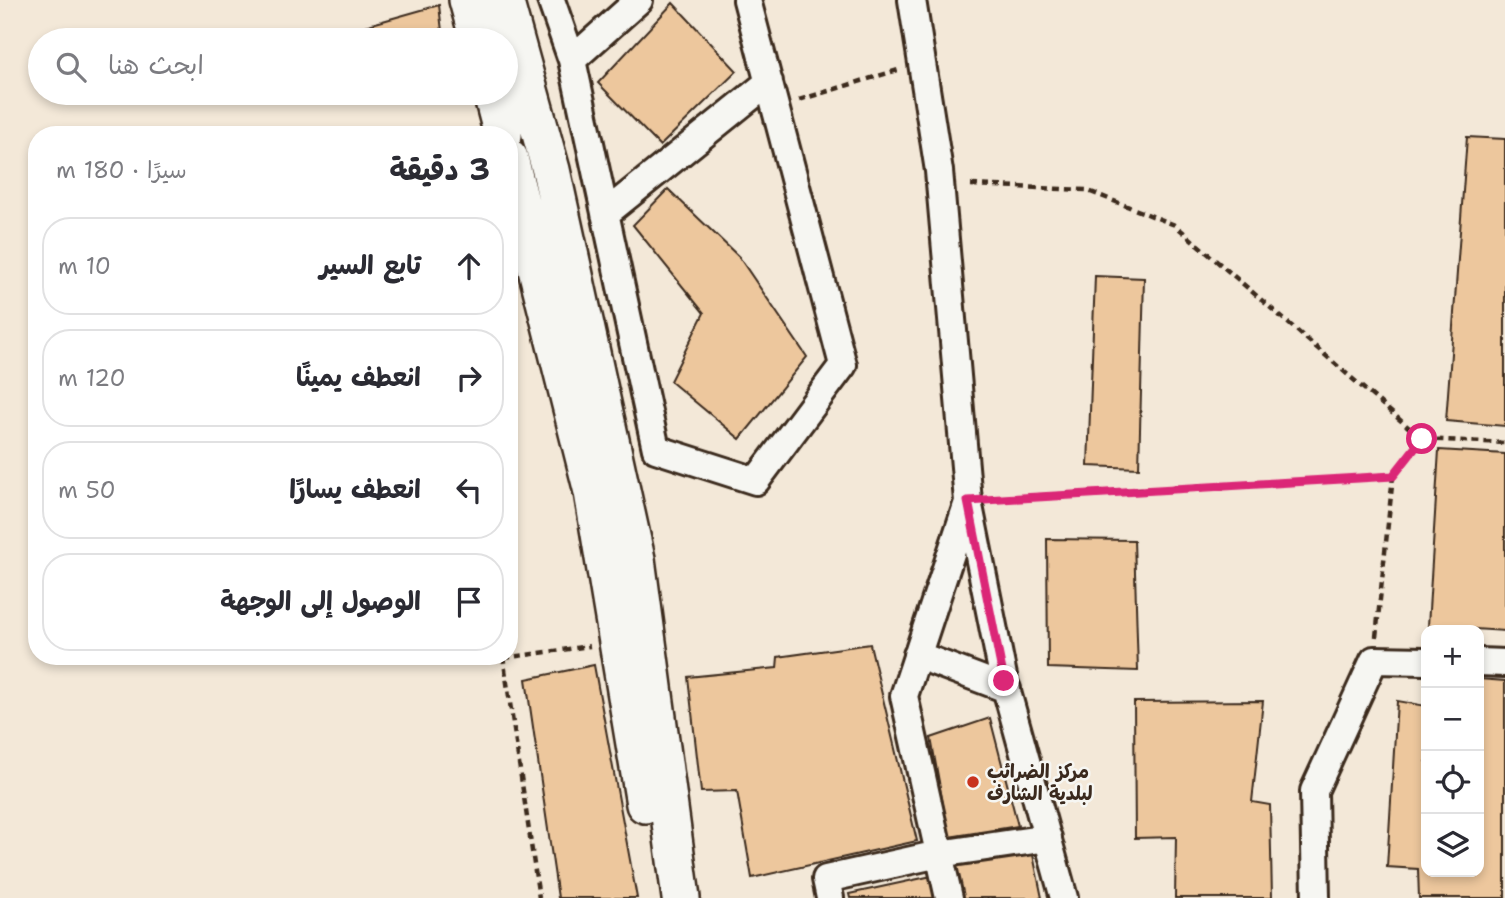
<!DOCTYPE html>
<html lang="ar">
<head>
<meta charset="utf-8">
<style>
  :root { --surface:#fff; --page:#f7f7f7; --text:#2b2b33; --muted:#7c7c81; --line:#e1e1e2 }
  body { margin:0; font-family:"Shantell Sans","Playpen Sans Arabic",sans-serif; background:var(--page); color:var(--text); direction:rtl }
  .controls { position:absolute; right:21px; bottom:21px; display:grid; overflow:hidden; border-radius:14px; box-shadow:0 4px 10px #0003 }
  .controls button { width:63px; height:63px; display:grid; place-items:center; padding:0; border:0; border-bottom:2px solid var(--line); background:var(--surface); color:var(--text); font:35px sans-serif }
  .stop { position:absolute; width:21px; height:21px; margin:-16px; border:5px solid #db2777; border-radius:50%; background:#fff }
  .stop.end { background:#db2777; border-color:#fff; box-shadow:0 2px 7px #0008 }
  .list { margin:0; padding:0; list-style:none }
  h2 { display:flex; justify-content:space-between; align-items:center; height:91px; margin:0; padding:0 28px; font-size:30px }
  h2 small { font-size:23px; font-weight:400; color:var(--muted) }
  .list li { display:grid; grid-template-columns:46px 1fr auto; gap:21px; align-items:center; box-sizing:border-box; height:98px; margin:0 14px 14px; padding:0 14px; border:2px solid var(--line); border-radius:28px }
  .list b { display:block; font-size:26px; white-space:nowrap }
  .list em { font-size:23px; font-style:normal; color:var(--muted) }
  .icon { flex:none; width:38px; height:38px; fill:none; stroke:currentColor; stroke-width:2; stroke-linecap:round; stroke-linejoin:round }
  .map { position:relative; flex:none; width:1505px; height:898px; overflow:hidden; direction:ltr }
  .search { position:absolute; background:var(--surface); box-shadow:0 4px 10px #0003; left:28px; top:28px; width:490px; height:77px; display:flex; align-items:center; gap:18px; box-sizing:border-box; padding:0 24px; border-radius:38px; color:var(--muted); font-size:26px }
  .panel { position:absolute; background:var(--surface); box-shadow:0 4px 10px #0003; left:28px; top:126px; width:490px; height:539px; border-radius:28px; direction:rtl }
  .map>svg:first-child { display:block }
  .building { fill:#edc79d; stroke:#3b2a1e; stroke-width:2 }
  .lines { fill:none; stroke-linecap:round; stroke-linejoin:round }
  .street-casing { stroke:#3b2a1e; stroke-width:32 }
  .secondary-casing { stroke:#3b2a1e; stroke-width:42 }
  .path { stroke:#3b2a1e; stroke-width:4.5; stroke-dasharray:7 5; stroke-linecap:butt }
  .street { stroke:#f6f6f2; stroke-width:26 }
  .secondary { stroke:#f6f6f2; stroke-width:37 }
  .route { stroke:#db2777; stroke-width:9 }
  .poi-dot { fill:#c8321e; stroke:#f6f6f2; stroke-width:2.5 }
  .labels { text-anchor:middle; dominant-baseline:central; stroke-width:5; stroke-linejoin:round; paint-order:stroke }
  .poi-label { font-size:19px; font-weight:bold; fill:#3b2a1e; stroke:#f6f6f2; text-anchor:start }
</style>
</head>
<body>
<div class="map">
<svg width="1505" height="898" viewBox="0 0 1505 898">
  <rect width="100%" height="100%" fill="#f3e8d8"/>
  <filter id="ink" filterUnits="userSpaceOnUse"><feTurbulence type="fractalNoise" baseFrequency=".0143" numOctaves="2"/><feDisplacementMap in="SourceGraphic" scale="14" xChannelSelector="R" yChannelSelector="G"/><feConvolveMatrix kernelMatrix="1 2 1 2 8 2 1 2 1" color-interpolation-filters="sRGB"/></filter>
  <g filter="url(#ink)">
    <!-- building -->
    <path class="building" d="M673,3L737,71L660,146L598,83Z
      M439,5L443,40H355L351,30Z
      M1467,137L1505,139V426L1446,421Z
      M668,189L739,257L807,357L740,439L670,381L704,313L633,225Z
      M1095,276L1144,278L1139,468L1088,466Z
      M1439,450L1505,454V631L1428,626Z
      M1047,539L1134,540L1138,671L1048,668Z
      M870,644L917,841L752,878L737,791L701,792L688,677L777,668L778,657Z
      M594,665L637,898H558L526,679Z
      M1479,679L1505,681V898H1419L1418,869L1387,867L1397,701L1426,706V872H1479Z
      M1263,701L1252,802L1270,805L1272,898H1175L1176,837L1135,838L1134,702Z
      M990,718L1018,826L949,837L931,738Z
      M1032,850L1042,898H963L956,865Z
      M932,876L936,898H850L849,894Z"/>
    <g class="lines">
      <!-- street casing -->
      <g class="street-casing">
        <path id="street" d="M551,0L572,60L656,449L756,481L843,365L747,0
          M912,0L939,171L968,501L1004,681L1064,898
          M572,60L639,0
          M605,214L769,82
          M917,655L1007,689
          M1479,662L1505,663
          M830,898L826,879L939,854L1048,838
          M949,898L904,696L968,502
          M1316,898L1314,791L1374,660L1426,661"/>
      </g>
      <!-- secondary casing -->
      <g class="secondary-casing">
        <path id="secondary" d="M468,0L479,40
          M504,0L551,170L636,559L681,898
          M492,93L503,135
          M509,158L593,492L645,804"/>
      </g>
      <!-- path -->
      <path class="path" d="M799,100L901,69
        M971,185L1086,190L1175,225L1422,439L1505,443
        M992,499L1393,476
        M1376,637L1393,476L1422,439
        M503,656L539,898
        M504,658L590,646"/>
      <!-- street -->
      <use href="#street" class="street"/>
      <!-- secondary -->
      <use href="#secondary" class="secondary"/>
    </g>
  </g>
  <g class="lines" filter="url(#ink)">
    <!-- route -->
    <path class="route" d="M1004,681L968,501L1393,476L1422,439"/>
  </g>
  <!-- markers -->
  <circle class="poi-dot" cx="973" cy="782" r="7"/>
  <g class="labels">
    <!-- poi labels -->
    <g class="poi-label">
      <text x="987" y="771">مركز الضرائب<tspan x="987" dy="22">لبلدية الشارف</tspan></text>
    </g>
  </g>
</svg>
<div class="controls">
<button>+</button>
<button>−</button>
<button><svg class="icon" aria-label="locate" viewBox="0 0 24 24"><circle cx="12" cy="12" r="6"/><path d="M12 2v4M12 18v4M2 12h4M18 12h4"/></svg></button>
<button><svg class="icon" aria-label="layers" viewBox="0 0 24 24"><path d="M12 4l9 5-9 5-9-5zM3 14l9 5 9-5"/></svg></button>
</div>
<div class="stop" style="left:1422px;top:439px"></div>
<div class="stop end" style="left:1004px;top:681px"></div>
<div class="search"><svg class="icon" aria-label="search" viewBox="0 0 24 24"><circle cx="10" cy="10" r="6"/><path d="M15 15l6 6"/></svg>ابحث هنا</div>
<section class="panel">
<h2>3 دقيقة<small>سيرًا · 180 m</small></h2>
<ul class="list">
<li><svg class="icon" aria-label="ahead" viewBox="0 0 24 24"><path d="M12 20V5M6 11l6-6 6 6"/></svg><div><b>تابع السير</b></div><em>10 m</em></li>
<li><svg class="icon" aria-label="right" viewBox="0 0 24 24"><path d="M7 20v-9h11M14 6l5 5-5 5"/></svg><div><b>انعطف يمينًا</b></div><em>120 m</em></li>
<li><svg class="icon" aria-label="left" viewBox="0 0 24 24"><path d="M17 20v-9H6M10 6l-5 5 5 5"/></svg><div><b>انعطف يسارًا</b></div><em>50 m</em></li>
<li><svg class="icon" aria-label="arrive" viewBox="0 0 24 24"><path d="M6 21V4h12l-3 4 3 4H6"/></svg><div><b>الوصول إلى الوجهة</b></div></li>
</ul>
</section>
</div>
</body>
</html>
